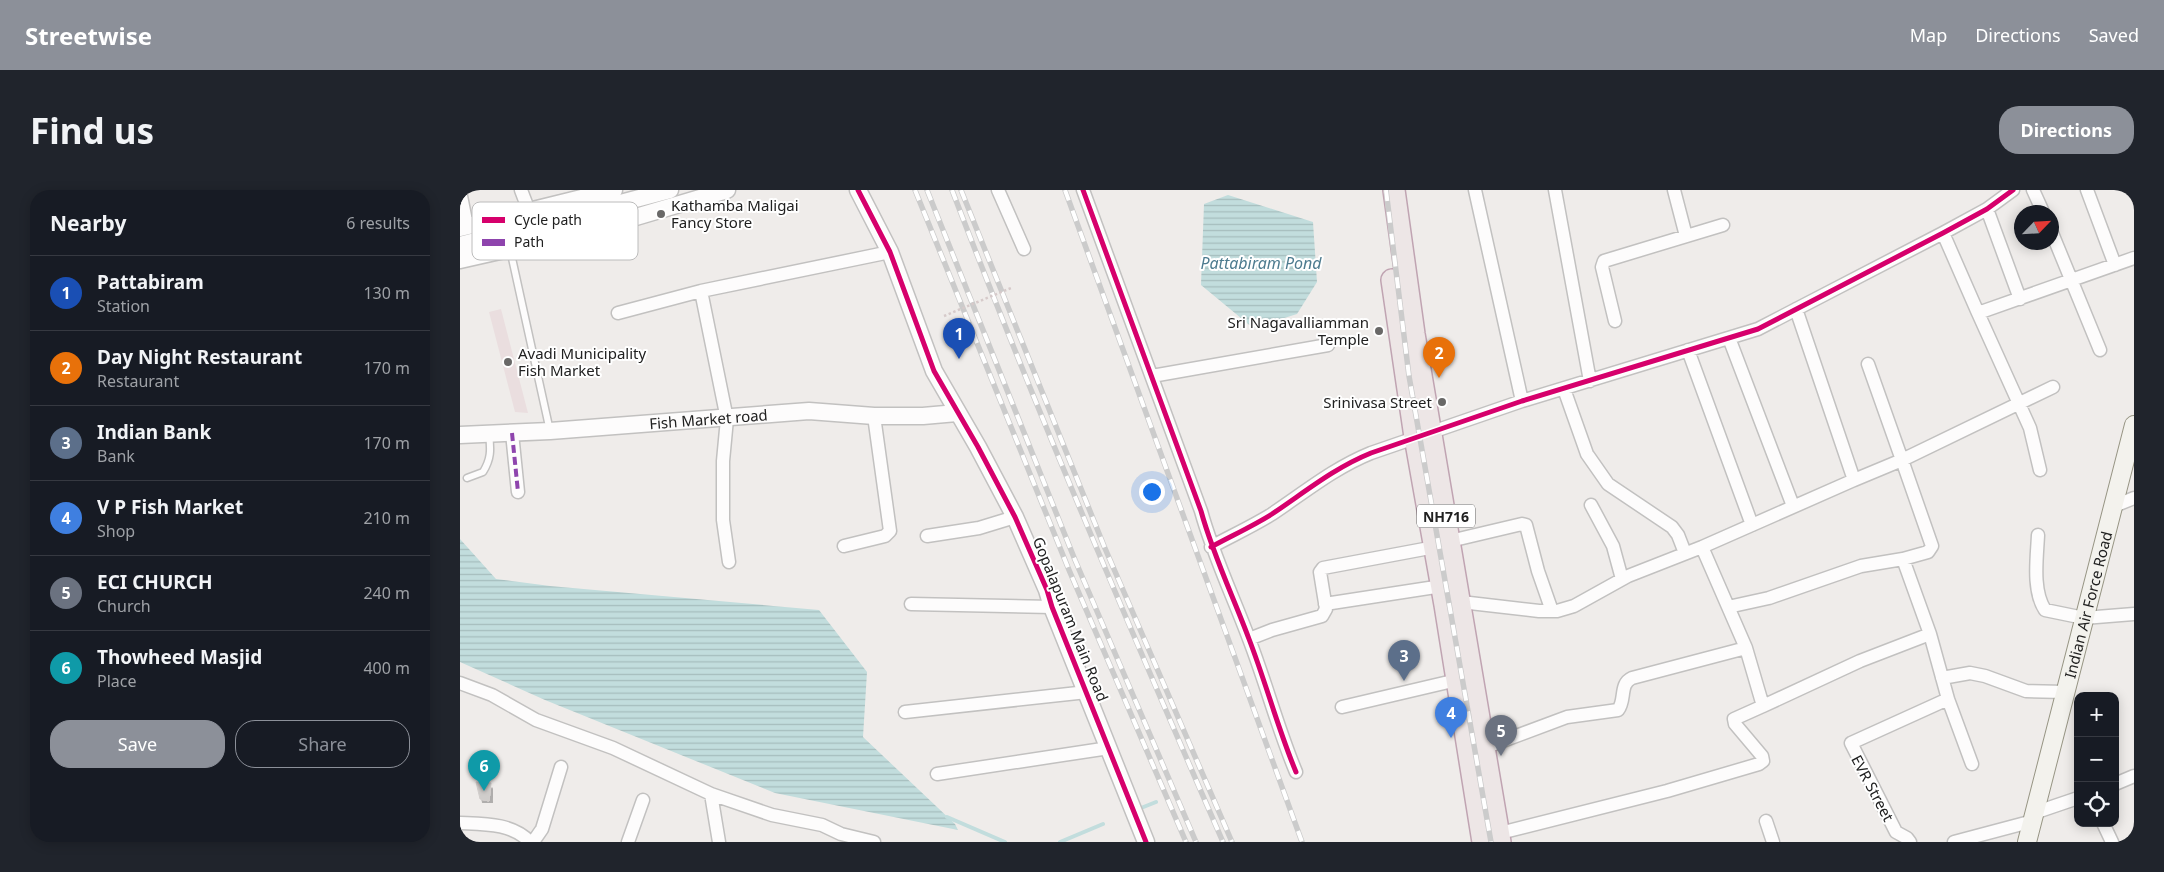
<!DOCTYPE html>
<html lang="en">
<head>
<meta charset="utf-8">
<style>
  :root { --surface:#171b24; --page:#20242c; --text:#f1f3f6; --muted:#9ea1a6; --line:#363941; --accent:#8c9099 }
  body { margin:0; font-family:"Noto Sans",sans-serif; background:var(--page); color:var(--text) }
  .controls { position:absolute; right:15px; bottom:15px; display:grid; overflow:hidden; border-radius:10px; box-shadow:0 2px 12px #0003 }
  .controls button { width:45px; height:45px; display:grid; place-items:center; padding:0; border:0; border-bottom:1px solid var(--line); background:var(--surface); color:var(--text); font:25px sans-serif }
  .compass { position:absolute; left:1554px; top:15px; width:45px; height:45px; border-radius:50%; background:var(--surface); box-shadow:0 2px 12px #0003; rotate:65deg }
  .you { position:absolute; left:691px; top:301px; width:18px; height:18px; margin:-12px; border:4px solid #fff; border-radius:50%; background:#1a73e8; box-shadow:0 0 0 8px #1a73e833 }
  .badge { display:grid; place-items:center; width:32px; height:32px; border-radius:50%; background:var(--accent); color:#fff; font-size:16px; font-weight:700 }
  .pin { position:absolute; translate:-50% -41px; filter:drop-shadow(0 1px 2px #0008) }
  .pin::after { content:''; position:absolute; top:26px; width:18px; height:15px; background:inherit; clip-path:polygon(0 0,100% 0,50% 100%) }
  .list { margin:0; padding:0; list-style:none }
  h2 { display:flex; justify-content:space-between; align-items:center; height:65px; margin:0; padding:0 20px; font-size:21px }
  h2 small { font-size:16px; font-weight:400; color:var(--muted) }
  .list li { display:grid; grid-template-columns:32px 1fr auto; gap:15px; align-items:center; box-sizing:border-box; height:75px; padding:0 20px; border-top:1px solid var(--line) }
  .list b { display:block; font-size:19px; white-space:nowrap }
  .list p { margin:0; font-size:16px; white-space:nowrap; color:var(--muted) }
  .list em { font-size:16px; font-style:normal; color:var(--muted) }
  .actions { display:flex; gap:10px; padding:15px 20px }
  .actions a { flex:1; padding:11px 0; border:1px solid var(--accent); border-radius:20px; text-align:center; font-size:18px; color:var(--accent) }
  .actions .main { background:var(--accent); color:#fff }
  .icon { flex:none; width:28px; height:28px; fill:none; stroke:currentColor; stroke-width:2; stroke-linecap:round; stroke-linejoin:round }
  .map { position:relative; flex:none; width:1674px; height:652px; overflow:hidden; border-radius:20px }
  header { display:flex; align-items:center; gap:30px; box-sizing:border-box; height:70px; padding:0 25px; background:var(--accent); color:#fff }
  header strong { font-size:24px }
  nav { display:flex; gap:28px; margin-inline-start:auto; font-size:18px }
  .intro { display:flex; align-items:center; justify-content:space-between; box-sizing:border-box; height:120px; padding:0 30px }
  h1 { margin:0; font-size:35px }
  .button { padding:12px 22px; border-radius:20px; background:var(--accent); color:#fff; font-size:18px; font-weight:700 }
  main { display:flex; gap:30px; padding:0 30px }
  aside { flex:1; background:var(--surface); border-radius:20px; box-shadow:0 2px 12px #0003 }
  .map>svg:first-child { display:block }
  .commercial { fill:#eadedf }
  .water { fill:url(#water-rules) }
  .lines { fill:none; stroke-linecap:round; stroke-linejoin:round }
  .stream { stroke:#c2dddd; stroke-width:4 }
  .building { fill:#d0cdcb; stroke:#d2cecc; filter:url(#shadow) }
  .service-casing { stroke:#c2c1c0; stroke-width:9 }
  .minor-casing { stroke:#c2c1c0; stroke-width:15 }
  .tertiary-casing { stroke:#c2c1c0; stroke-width:19 }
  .secondary-casing { stroke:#979584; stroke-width:20 }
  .trunk-casing { stroke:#c0a4b2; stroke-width:24 }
  .service { stroke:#fdfcfc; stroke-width:6 }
  .minor { stroke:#fdfcfc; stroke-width:12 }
  .tertiary { stroke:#fdfcfc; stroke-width:16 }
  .secondary { stroke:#f3f2ed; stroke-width:18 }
  .trunk { stroke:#ede6e6; stroke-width:21 }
  .rail-casing { stroke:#cbcbcb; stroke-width:5.5 }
  .rail { stroke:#fff; stroke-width:4; stroke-dasharray:11; stroke-linecap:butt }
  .path-bridge { stroke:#d6caca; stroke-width:2.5; stroke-dasharray:2.5 2.5; stroke-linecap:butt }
  .quiet { stroke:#8e44ad; stroke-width:4; stroke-dasharray:8 4; stroke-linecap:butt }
  .cycleway-casing { stroke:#fff; stroke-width:8 }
  .cycleway { stroke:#d6006c; stroke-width:5 }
  .poi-dot { fill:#696867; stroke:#fff; stroke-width:2 }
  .labels { text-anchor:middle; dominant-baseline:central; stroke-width:4; stroke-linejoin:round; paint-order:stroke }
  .shield { fill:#fff; stroke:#646464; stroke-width:1 }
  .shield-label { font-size:14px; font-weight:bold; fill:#212121 }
  .poi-label { font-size:15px; fill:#212121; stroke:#fff; text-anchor:start }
  .street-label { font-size:15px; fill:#212121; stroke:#fff }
  .water-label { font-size:16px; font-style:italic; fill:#4d7b8f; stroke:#fff }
  .key { fill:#fff; stroke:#bcbcbc; stroke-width:1 }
  .key-label { font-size:14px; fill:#212121 }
</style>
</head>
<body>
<header>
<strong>Streetwise</strong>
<nav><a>Map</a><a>Directions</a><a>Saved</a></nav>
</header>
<div class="intro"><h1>Find us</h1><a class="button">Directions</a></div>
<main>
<aside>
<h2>Nearby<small>6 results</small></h2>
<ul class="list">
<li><span class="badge" style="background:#1a4fb4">1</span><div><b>Pattabiram</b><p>Station</p></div><em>130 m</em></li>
<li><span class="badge" style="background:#e8710a">2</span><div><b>Day Night Restaurant</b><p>Restaurant</p></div><em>170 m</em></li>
<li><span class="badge" style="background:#5c6f8a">3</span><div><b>Indian Bank</b><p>Bank</p></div><em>170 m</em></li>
<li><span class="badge" style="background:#3f7fe0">4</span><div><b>V P Fish Market</b><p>Shop</p></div><em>210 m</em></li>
<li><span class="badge" style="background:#6b7280">5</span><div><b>ECI CHURCH</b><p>Church</p></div><em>240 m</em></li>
<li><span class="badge" style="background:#0f9aa8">6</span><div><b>Thowheed Masjid</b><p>Place</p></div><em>400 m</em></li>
</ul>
<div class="actions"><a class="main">Save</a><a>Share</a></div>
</aside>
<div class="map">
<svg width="1674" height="652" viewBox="0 0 1674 652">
  <defs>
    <pattern id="water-rules" width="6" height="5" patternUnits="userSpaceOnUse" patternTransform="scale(1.25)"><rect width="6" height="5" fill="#c2dddd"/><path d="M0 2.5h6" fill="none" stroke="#a6bdbd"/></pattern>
    <filter id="shadow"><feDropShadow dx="3" dy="5.5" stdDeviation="0" flood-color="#0004"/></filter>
  </defs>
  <rect width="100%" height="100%" fill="#efecea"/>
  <!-- commercial -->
  <path class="commercial" d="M41,119L68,223L55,222L29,122Z"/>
  <!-- water -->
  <path class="water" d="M768,5L853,32L857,92L837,124L793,138L741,95L744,14Z
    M0,349L36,389L90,396L359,420L407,482L403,547L495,634L498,640L315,603L85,510L0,472Z"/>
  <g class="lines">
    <!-- stream -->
    <path class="stream" d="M681,618L696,612
      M487,627L545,652
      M600,652L643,634"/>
  </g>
  <!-- building -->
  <path class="building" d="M16,592L31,593L29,611L20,609Z"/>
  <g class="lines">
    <!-- service casing -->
    <g class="service-casing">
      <path id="service" d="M50,59L90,241
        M7,288L23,282C31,269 31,260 29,245"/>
    </g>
    <!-- minor casing -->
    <g class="minor-casing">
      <path id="minor" d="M61,0L69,21
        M538,0L564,59
        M623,0L741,321C753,365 773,406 789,449C806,493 818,539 836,582
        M1015,0L1062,211
        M1095,0L1130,191
        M1214,0L1226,46
        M1573,0L1583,22
        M1627,0L1655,75
        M0,1L7,36
        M1527,19L1560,109
        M1483,43L1518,123L1674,68
        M1592,43L1640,160
        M241,101L267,229L263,271V330L269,372
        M158,123L241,101L430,62
        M1518,123L1570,238L1580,280
        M1155,131L1142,77L1144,71L1263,35
        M1269,148L1333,316
        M1228,160L1292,335
        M1408,174L1442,270L1593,197
        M692,186L868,155
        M1104,199L1127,264L1148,294L1212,337L1218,345L1225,363
        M52,243L58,302
        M1394,290L1442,270L1472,356L1468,362L1443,369
        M1131,315L1153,356L1162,389
        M1654,316L1674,308
        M1578,345C1577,368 1572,400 1585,420L1624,428L1674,424
        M467,346L519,338L555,327
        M990,351L1062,334L1066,335L1078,381L1092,421
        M384,356L425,346L430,341L414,226
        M751,357C771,346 793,336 812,324C845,302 874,278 911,263L1062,211L1298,139L1483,43L1527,19L1553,0
        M1242,357L1286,458L1303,516L1400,471L1470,444L1443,369L1401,376L1309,408L1268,417
        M1001,412L1079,421H1097L1114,416L1168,386L1242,357L1394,290L1336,119
        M451,414L592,417
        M865,414L982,396
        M1470,444L1488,509L1512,574
        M789,449L812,440L862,426L866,419L860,382L863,378L975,357
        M1482,488L1510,483L1525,486L1566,501L1605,502
        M0,493L32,505L76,530L153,558L251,604L259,652
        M882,517L997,490
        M445,522L627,502
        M1024,558L1107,527L1158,520C1166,510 1159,494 1172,488L1286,458
        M477,584L649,558
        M1655,594L1674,586
        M251,604L312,625L362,635L381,644L414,652
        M1574,623L1618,608
        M1306,631L1313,652
        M0,633C24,634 52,633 70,652
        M1643,633L1652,652
        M1032,645L1207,601L1299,574L1303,571L1302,566L1275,534L1274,529L1303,516
        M73,652L82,639L101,577
        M168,652L183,610
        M1450,652L1447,648L1436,642L1391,553L1488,509
        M1494,652L1573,631"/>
    </g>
    <!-- tertiary casing -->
    <g class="tertiary-casing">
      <g id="tertiary">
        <path d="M398,0L430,62L474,181L518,257L555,327L587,400L592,417L686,652"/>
        <path d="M0,38L154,0"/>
        <path d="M0,55L210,0"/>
        <path d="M0,70L132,40L267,0"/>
        <path id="s1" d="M0,245L90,241L349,221L414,226H463L497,223"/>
      </g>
    </g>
    <!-- secondary casing -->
    <g class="secondary-casing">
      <g id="secondary">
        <path id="s2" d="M1567,652L1674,235"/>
      </g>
    </g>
    <!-- trunk casing -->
    <g class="trunk-casing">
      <path id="trunk" d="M934,0L954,144L1040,652
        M932,90L955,247L985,415L1023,652"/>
    </g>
    <!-- service -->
    <use href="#service" class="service"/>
    <!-- minor -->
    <use href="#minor" class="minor"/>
    <!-- tertiary -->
    <use href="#tertiary" class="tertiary"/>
    <!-- secondary -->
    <use href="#secondary" class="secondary"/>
    <!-- trunk -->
    <use href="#trunk" class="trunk"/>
    <!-- rail casing -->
    <g class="rail-casing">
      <path id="rail" d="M455,0L609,380L726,652
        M467,0L615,370L736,652
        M492,0C576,220 669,436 763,652
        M501,0L644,356L772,652
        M605,0L842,652
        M926,0L949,186L1031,652"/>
    </g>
    <!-- rail -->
    <use href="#rail" class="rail"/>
    <!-- path-bridge -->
    <path class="path-bridge" d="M484,126L551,98"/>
    <!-- quiet -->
    <path class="quiet" d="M52,243L58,302"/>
    <!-- cycleway casing -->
    <g class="cycleway-casing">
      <path id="cycleway" d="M398,0L430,62L474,181L518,257L555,327L587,400L592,417L686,652
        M623,0L741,321C753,365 773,406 789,449C806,493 818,539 836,582
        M751,357C771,346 793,336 812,324C845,302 874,278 911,263L1062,211L1298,139L1483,43L1527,19L1553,0"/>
    </g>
    <!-- cycleway -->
    <use href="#cycleway" class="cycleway"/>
  </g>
  <!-- markers -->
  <g class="poi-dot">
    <circle cx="201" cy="24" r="5"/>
    <circle cx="919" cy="141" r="5"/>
    <circle cx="48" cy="172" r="5"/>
    <circle cx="982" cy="212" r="5"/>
  </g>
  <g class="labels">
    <!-- shield labels -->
    <rect class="shield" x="957" y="314.5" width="58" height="23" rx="4"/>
    <g class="shield-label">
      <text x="986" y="326">NH716</text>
    </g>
    <!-- poi labels -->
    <g class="poi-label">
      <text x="211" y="15">Kathamba Maligai<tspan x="211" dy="17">Fancy Store</tspan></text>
      <text x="909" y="132" text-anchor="end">Sri Nagavalliamman<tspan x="909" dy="17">Temple</tspan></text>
      <text x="58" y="163">Avadi Municipality<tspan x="58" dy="17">Fish Market</tspan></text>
      <text x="972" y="212" text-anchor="end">Srinivasa Street</text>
    </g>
    <!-- street labels -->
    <g class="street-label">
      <text stroke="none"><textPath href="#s1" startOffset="249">Fish Market road</textPath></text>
      <text stroke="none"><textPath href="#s2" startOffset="245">Indian Air Force Road</textPath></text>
      <text transform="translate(611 429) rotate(68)">Gopalapuram Main Road</text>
      <text transform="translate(1413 598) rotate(62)">EVR Street</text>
    </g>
    <!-- water labels -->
    <g class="water-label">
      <text x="801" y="73">Pattabiram Pond</text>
    </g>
  </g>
  <!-- legend -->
  <rect x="12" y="12" width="166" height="58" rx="8" class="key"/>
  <rect x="22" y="27" width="23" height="6" fill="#d6006c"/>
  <rect x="22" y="49" width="23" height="7" fill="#8e44ad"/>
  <g class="key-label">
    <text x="54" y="35">Cycle path</text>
    <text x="54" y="57">Path</text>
  </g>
</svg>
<div class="controls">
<button>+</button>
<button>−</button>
<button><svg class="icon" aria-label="locate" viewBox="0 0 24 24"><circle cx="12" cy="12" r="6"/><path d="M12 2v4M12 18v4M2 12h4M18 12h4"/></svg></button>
</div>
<svg class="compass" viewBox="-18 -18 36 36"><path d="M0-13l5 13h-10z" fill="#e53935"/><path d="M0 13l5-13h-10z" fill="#9ea1a6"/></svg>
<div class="you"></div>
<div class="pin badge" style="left:499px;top:169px;background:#1a4fb4">1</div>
<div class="pin badge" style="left:979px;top:188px;background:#e8710a">2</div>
<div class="pin badge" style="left:944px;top:491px;background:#5c6f8a">3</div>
<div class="pin badge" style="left:991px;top:548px;background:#3f7fe0">4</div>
<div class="pin badge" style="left:1041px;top:566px;background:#6b7280">5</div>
<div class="pin badge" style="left:24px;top:601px;background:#0f9aa8">6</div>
</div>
</main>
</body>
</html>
